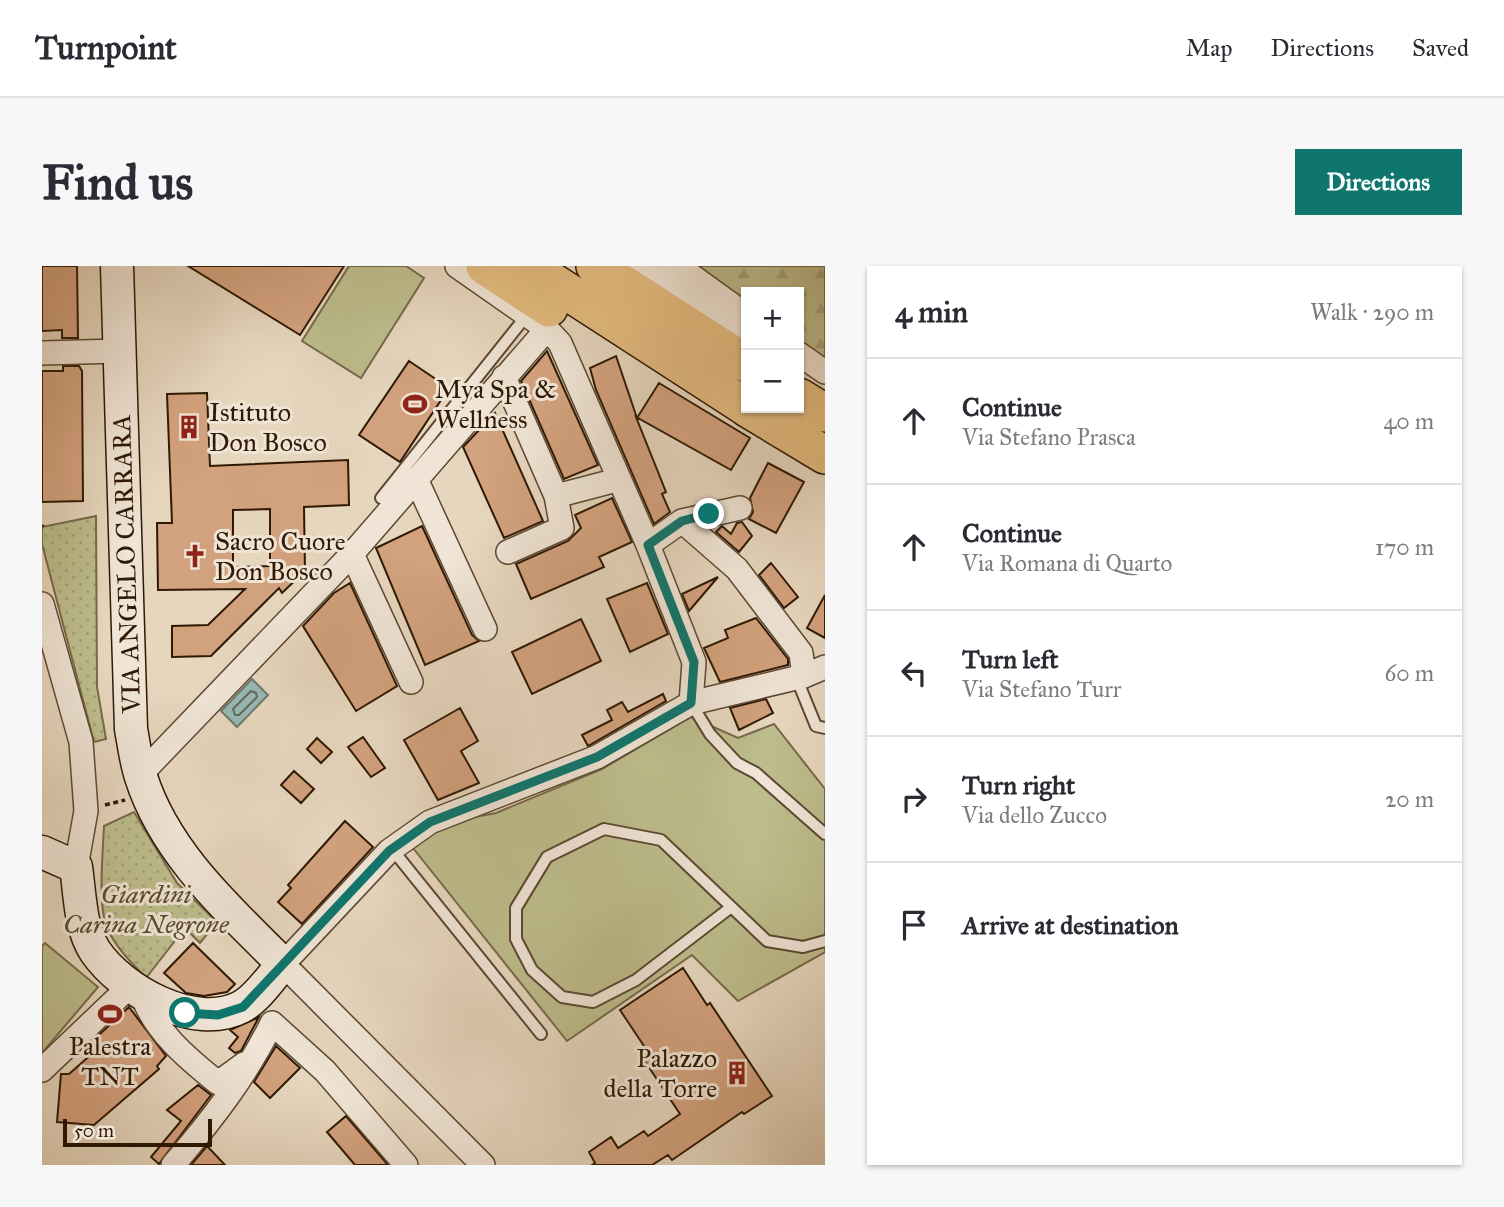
<!DOCTYPE html>
<html lang="en">
<head>
<meta charset="utf-8">
<style>
  :root { --surface:#fff; --page:#f7f7f7; --text:#2b2b33; --muted:#7c7c81; --line:#e1e1e2; --accent:#0f766e }
  body { margin:0; font-family:"IM FELL Great Primer",serif; background:var(--page); color:var(--text) }
  .controls { position:absolute; right:21px; top:21px; display:grid; overflow:hidden; border-radius:0px; box-shadow:0 2px 5px #0004 }
  .controls button { width:63px; height:63px; display:grid; place-items:center; padding:0; border:0; border-bottom:2px solid var(--line); background:var(--surface); color:var(--text); font:35px sans-serif }
  .scale { position:absolute; left:21px; bottom:18px; width:149px; box-sizing:border-box; padding-left:7px; border:4px solid #2f1903; border-top:0; font-size:19px; line-height:24px; white-space:nowrap; color:#2f1903; -webkit-text-stroke:5px #efe4d5; paint-order:stroke }
  .stop { position:absolute; width:21px; height:21px; margin:-16px; border:5px solid #0f766e; border-radius:50%; background:#fff }
  .stop.end { background:#0f766e; border-color:#fff; box-shadow:0 2px 7px #0008 }
  .list { margin:0; padding:0; list-style:none }
  h2 { display:flex; justify-content:space-between; align-items:center; height:91px; margin:0; padding:0 28px; font-size:30px }
  h2 small { font-size:23px; font-weight:400; color:var(--muted) }
  .list li { display:grid; grid-template-columns:46px 1fr auto; gap:21px; align-items:center; box-sizing:border-box; height:126px; padding:0 28px; border-top:2px solid var(--line) }
  .list b { display:block; font-size:26px; white-space:nowrap }
  .list p { margin:0; font-size:23px; white-space:nowrap; color:var(--muted) }
  .list em { font-size:23px; font-style:normal; color:var(--muted) }
  .icon { flex:none; width:38px; height:38px; fill:none; stroke:currentColor; stroke-width:2; stroke-linecap:round; stroke-linejoin:round }
  .map { position:relative; flex:none; width:783px; height:899px; overflow:hidden; border-radius:0px }
  header { display:flex; align-items:center; gap:42px; box-sizing:border-box; height:98px; padding:0 35px; background:var(--surface); border-bottom:2px solid var(--line) }
  header strong { font-size:33px }
  nav { display:flex; gap:38px; margin-inline-start:auto; font-size:24px }
  .intro { display:flex; align-items:center; justify-content:space-between; box-sizing:border-box; height:168px; padding:0 42px }
  h1 { margin:0; font-size:49px }
  .button { padding:18px 32px; border-radius:0px; background:var(--accent); color:#fff; font-size:24px; font-weight:700 }
  main { display:flex; gap:42px; padding:0 42px }
  aside { flex:1; background:var(--surface); border-radius:0px; box-shadow:0 2px 5px #0004 }
  .map>svg:first-child { display:block }
  .green { fill:#bdbc8c; stroke:#766a48; stroke-width:2 }
  .forest { fill:url(#forest-firs); stroke:#766a48; stroke-width:2 }
  .park { fill:url(#park-dots); stroke:#766a48; stroke-width:2 }
  .water { fill:#96b9b4; stroke:#6d796d; stroke-width:2 }
  .lines { fill:none; stroke-linecap:round; stroke-linejoin:round }
  .shore { stroke:#62695c; stroke-width:2 }
  .building { fill:#d2a17d; stroke:#2f1903; stroke-width:2; fill-rule:evenodd }
  .lane-casing { stroke:#5d4832; stroke-width:14 }
  .street-casing { stroke:#5d4832; stroke-width:26 }
  .secondary-casing { stroke:#2f1903; stroke-width:35 }
  .primary-casing { stroke:#2f1903; stroke-width:40 }
  .path { stroke:#2f1903; stroke-width:3.5; stroke-dasharray:5 3.5; stroke-linecap:butt }
  .lane { stroke:#efe4d5; stroke-width:10 }
  .street { stroke:#efe4d5; stroke-width:23 }
  .secondary { stroke:#efe4d5; stroke-width:32 }
  .primary { stroke:#e3bb7f; stroke-width:37 }
  .route { stroke:#0f766e; stroke-width:9 }
  .labels { text-anchor:middle; dominant-baseline:central; stroke-width:6; stroke-linejoin:round; paint-order:stroke }
  .poi-label { font-size:26px; fill:#2f1903; stroke:#efe4d5; text-anchor:start }
  .street-label { font-size:26px; fill:#2f1903; stroke:#efe4d5 }
  .park-label { font-size:26px; font-style:italic; fill:#5a4a2c; stroke:#efe4d5 }
</style>
</head>
<body>
<header>
<strong>Turnpoint</strong>
<nav><a>Map</a><a>Directions</a><a>Saved</a></nav>
</header>
<div class="intro"><h1>Find us</h1><a class="button">Directions</a></div>
<main>
<div class="map">
<svg width="783" height="899" viewBox="0 0 783 899">
  <defs>
    <pattern id="forest-firs" width="22" height="20" patternUnits="userSpaceOnUse" patternTransform="scale(1.75)"><rect width="22" height="20" fill="#bdbc8c"/><path d="M5 1l3.5 6h-7zM16 11l3.5 6h-7z" fill="#a3a177"/></pattern>
    <pattern id="park-dots" width="8" height="8" patternUnits="userSpaceOnUse" patternTransform="scale(1.75)"><rect width="8" height="8" fill="#bdbc8c"/><path d="M2 2h.1M6 6h.1" fill="none" stroke="#a3a177" stroke-width="1.8" stroke-linecap="round"/></pattern>
  </defs>
  <rect width="100%" height="100%" fill="#e6d6be"/>
  <filter id="stains"><feTurbulence type="fractalNoise" baseFrequency=".00286" numOctaves="4"/><feColorMatrix values="0 0 0 0 .2 0 0 0 0 .09 0 0 0 0 .02 0 0 0 .5 -.17"/></filter>
  <radialGradient id="worn" r=".72"><stop offset=".6" stop-color="#630" stop-opacity="0"/><stop offset="1" stop-color="#630" stop-opacity=".3"/></radialGradient>
  <!-- green -->
  <path class="green" d="M307,0H364L382,12L319,112L260,75Z
    M649,451L696,472L732,458L783,523V686L696,735L650,689L525,775L371,582L405,556L454,547L560,503Z
    M3,677L56,721L0,787V680Z"/>
  <!-- forest -->
  <path class="forest" d="M645,0H783V94L757,77V26H704V41Z"/>
  <!-- park -->
  <path class="park" d="M54,250L55,421L64,473L52,476L0,278V261Z
    M92,546L135,617L175,656L158,677L143,662L104,712C91,698 75,683 66,664C55,641 61,586 62,560Z"/>
  <!-- water -->
  <path class="water" d="M210,413L226,429L195,461L179,445Z"/>
  <g class="lines">
    <!-- shore -->
    <path class="shore" d="M209,425L214,427L215,431L197,449H193L191,443Z"/>
  </g>
  <!-- building -->
  <path class="building" d="M0,0H35L36,72H20V64L0,65Z
    M146,0H302L258,69Z
    M505,85L556,199L522,213L479,115Z
    M574,90L595,152L617,117L708,172L689,204L594,151L624,226L620,228L628,246L612,258L554,124L548,102Z
    M367,95L407,122L358,196L317,169Z
    M21,100H37L40,105L41,235L0,236V105H21Z
    M165,127L168,200L306,194L307,239L262,241L263,305L240,327L237,322L169,390L130,391V360L166,359L203,323L116,324L115,257H130L125,128ZM228,243V300L191,301V244Z
    M453,147L501,255L462,272L421,181Z
    M726,197L762,216L734,267L707,253L711,246L708,232Z
    M570,232L590,276L557,291L562,301L489,333L474,298L526,275L539,262L533,249Z
    M700,256L710,270L697,286L674,266L680,260L689,268L695,257Z
    M380,260L430,369L437,375L383,399L334,282Z
    M729,297L756,331L742,342L717,309Z
    M676,311L647,345L640,328Z
    M308,317L355,420L314,445L261,360L292,327Z
    M605,317L626,368L588,386L565,333Z
    M783,329V372L765,362Z
    M714,352L746,393V399L678,416L662,382L686,372L683,364Z
    M539,353L559,395L490,428L470,386Z
    M621,428L624,435L546,480L540,469L570,454L565,444L580,436L586,446Z
    M724,433L731,447L697,464L688,442Z
    M418,442L436,475L419,485L437,517L396,534L362,474Z
    M321,471L343,502L329,511L306,481Z
    M275,472L290,486L279,497L265,483Z
    M252,505L272,523L259,537L239,519Z
    M303,555L331,581L260,658L236,636L249,622L246,619Z
    M151,677L193,718L185,726L162,730L144,727L122,707Z
    M641,702L665,739L668,737L730,830L702,848L700,846L630,894L626,889L610,899H550L553,897L547,886L569,871L576,882L602,865L606,870L638,848L596,785L602,780L578,744Z
    M87,741L124,790L115,800L117,803L52,859L15,856L19,808H27L52,786L46,779Z
    M217,751L199,785L193,787L187,782L196,771L188,764Z
    M234,780L258,802L228,832L212,816Z
    M156,819L169,829L117,898L109,891L139,855L125,844Z
    M304,850L346,899H313L285,866Z
    M165,880L183,899H149Z"/>
  <g class="lines">
    <!-- lane casing -->
    <g class="lane-casing">
      <path id="lane" d="M339,232L485,49
        M754,411L774,460L783,462
        M649,437L668,468L695,497L714,507L783,568
        M350,583L499,768
        M688,642L594,714L551,736L520,731L490,704L474,673V642L505,591L562,563L619,574L725,675L761,681L783,675"/>
    </g>
    <!-- street casing -->
    <g class="street-casing">
      <path id="street" d="M415,0L505,63L518,77L606,279L652,396L649,437
        M636,0L704,49
        M0,87L78,85
        M757,88L783,106
        M462,111L514,230
        M374,213L443,363
        M640,255L698,242
        M606,279L640,255L695,303L759,387L762,410
        M466,286L520,262L514,230L575,214
        M0,338L39,476L44,545L34,601
        M369,416L310,288L505,63
        M98,509L310,288
        M99,726C111,764 146,793 176,817L202,798
        M0,804L88,720
        M131,899C169,855 204,810 230,757L283,805L364,899
        M441,899L241,698L347,585L388,556L555,491L649,437L762,410L783,401"/>
    </g>
    <!-- secondary casing -->
    <g class="secondary-casing">
      <path id="secondary" d="M602,0L704,70
        M0,586L34,601C38,629 38,662 53,685C80,725 153,765 199,741C215,733 229,711 241,698C186,643 123,587 99,511C94,496 92,479 89,463L75,0"/>
    </g>
    <!-- primary casing -->
    <g class="primary-casing">
      <path id="primary" d="M443,0L507,42
        M486,0L704,141
        M553,0L704,97
        M757,131L783,147
        M705,142L783,189"/>
    </g>
    <!-- path -->
    <path class="path" d="M0,259L1,261
      M63,539L83,534
      M70,661L96,656"/>
    <!-- lane -->
    <use href="#lane" class="lane"/>
    <!-- street -->
    <use href="#street" class="street"/>
    <!-- secondary -->
    <use href="#secondary" class="secondary"/>
    <!-- primary -->
    <use href="#primary" class="primary"/>
  </g>
  <g class="lines">
    <!-- route -->
    <path class="route" d="M143,747L176,749L201,741L347,585L388,556L555,491L649,437L652,396L606,279L640,255L667,248"/>
  </g>
  <!-- icons -->
  <defs>
    <g id="stadium-bare" transform="scale(1.89)"><path d="M0-5a6.5 5 0 1 0 0 10a6.5 5 0 1 0 0-10ZM-3.5-1.8h7v3.6h-7Z" fill="#8f2418" stroke="#efe4d5" stroke-width="2.5" paint-order="stroke"/></g>
    <g id="building-bare" transform="scale(1.89)"><path d="M-4-6H4V6H1V3H-1V6H-4ZM-2.5-4.3h1.7v1.8h-1.7ZM.8-4.3h1.7v1.8H.8ZM-2.5-1h1.7V.8h-1.7ZM.8-1h1.7V.8H.8Z" fill="#8f2418" stroke="#efe4d5" stroke-width="2.5" paint-order="stroke"/></g>
    <g id="church-bare" transform="scale(1.89)"><path d="M-1.2-6h2.4v3.5h3.3v2.4h-3.3V6h-2.4V-.1h-3.3v-2.4h3.3Z" fill="#8f2418" stroke="#efe4d5" stroke-width="2.5" paint-order="stroke"/></g>
  </defs>
  <g fill-rule="evenodd">
    <use href="#stadium-bare" x="373" y="138"/>
    <use href="#building-bare" x="147" y="161"/>
    <use href="#church-bare" x="153" y="290"/>
    <use href="#stadium-bare" x="68" y="748"/>
    <use href="#building-bare" x="695" y="807"/>
  </g>
  <g class="labels">
    <!-- poi labels -->
    <g class="poi-label">
      <text x="393" y="123">Mya Spa &amp;<tspan x="393" dy="30">Wellness</tspan></text>
      <text x="167" y="146">Istituto<tspan x="167" dy="30">Don Bosco</tspan></text>
      <text x="173" y="275">Sacro Cuore<tspan x="173" dy="30">Don Bosco</tspan></text>
      <text x="68" y="780" text-anchor="middle">Palestra<tspan x="68" dy="30">TNT</tspan></text>
      <text x="675" y="792" text-anchor="end">Palazzo<tspan x="675" dy="30">della Torre</tspan></text>
    </g>
    <!-- street labels -->
    <g class="street-label">
      <text transform="translate(84 298) rotate(-92)">VIA ANGELO CARRARA</text>
    </g>
    <!-- park labels -->
    <g class="park-label">
      <text x="104" y="628">Giardini<tspan x="104" dy="30">Carina Negrone</tspan></text>
    </g>
  </g>
  <rect width="100%" height="100%" filter="url(#stains)"/>
  <rect width="100%" height="100%" fill="url(#worn)"/>
</svg>
<div class="controls">
<button>+</button>
<button>−</button>
</div>
<div class="scale">50 m</div>
<div class="stop" style="left:143px;top:747px"></div>
<div class="stop end" style="left:667px;top:248px"></div>
</div>
<aside>
<h2>4 min<small>Walk · 290 m</small></h2>
<ul class="list">
<li><svg class="icon" aria-label="ahead" viewBox="0 0 24 24"><path d="M12 20V5M6 11l6-6 6 6"/></svg><div><b>Continue</b><p>Via Stefano Prasca</p></div><em>40 m</em></li>
<li><svg class="icon" aria-label="ahead" viewBox="0 0 24 24"><path d="M12 20V5M6 11l6-6 6 6"/></svg><div><b>Continue</b><p>Via Romana di Quarto</p></div><em>170 m</em></li>
<li><svg class="icon" aria-label="left" viewBox="0 0 24 24"><path d="M17 20v-9H6M10 6l-5 5 5 5"/></svg><div><b>Turn left</b><p>Via Stefano Turr</p></div><em>60 m</em></li>
<li><svg class="icon" aria-label="right" viewBox="0 0 24 24"><path d="M7 20v-9h11M14 6l5 5-5 5"/></svg><div><b>Turn right</b><p>Via dello Zucco</p></div><em>20 m</em></li>
<li><svg class="icon" aria-label="arrive" viewBox="0 0 24 24"><path d="M6 21V4h12l-3 4 3 4H6"/></svg><div><b>Arrive at destination</b></div></li>
</ul>
</aside>
</main>
</body>
</html>
